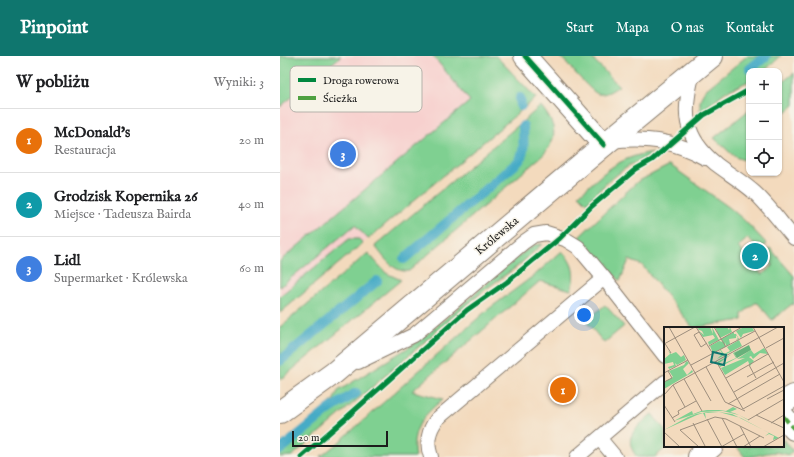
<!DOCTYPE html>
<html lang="pl">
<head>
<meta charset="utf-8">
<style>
  :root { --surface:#fff; --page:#f6f6f6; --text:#202124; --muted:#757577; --line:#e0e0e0; --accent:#0f766e }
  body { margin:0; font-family:"IM FELL English",serif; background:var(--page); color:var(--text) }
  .controls { position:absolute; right:12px; top:12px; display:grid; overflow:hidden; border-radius:8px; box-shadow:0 1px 3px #0004 }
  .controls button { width:36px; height:36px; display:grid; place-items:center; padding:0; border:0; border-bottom:1px solid var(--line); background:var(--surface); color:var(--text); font:20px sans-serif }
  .scale { position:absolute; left:12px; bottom:10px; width:96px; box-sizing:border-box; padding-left:4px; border:2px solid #1c1c1c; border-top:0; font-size:11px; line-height:14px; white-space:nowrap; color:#1c1c1c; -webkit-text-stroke:3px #f7f3e8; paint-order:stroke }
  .you { position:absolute; left:304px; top:259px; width:14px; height:14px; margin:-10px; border:3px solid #fff; border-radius:50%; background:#1a73e8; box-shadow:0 0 0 6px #1a73e833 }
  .badge { display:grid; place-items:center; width:26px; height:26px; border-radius:50%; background:var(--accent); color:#fff; font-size:13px; font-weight:700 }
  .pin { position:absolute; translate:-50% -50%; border:2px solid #fff; box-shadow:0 1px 4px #0006 }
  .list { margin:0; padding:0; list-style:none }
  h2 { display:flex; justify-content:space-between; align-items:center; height:52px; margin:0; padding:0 16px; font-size:17px }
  h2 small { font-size:13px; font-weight:400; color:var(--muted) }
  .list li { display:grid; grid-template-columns:26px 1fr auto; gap:12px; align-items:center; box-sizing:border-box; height:64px; padding:0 16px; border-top:1px solid var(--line) }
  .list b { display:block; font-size:15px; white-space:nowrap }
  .list p { margin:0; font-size:13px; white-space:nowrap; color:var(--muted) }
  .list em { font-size:13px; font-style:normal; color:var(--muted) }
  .icon { flex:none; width:22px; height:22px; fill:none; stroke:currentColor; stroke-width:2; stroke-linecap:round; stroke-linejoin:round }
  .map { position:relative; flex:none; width:514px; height:401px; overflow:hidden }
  header { display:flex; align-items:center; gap:24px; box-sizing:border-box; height:56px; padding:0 20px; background:var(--accent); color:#fff }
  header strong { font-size:19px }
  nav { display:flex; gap:22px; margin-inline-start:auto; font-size:14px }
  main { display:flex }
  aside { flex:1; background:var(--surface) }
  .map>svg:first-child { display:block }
  .built { fill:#f7d0ce }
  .green { fill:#7fd091; stroke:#4e7656 }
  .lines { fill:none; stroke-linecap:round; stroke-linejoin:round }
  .stream { stroke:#47abc6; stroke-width:10 }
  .lane-casing { stroke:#887b6c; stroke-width:16 }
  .street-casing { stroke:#887b6c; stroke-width:24 }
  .secondary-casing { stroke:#887b6c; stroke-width:24 }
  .lane { stroke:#fff; stroke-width:14 }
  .street { stroke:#fff; stroke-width:22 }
  .secondary { stroke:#fff; stroke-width:22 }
  .quiet { stroke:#4fa141; stroke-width:4; stroke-dasharray:8 4; stroke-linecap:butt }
  .cycleway-casing { stroke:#f7f3e8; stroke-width:8 }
  .cycleway { stroke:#00873e; stroke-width:5 }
  .labels { text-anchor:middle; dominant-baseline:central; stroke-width:3; stroke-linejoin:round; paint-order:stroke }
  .street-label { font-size:12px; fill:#1c1c1c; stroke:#f7f3e8 }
  .inset-road { fill:none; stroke:#9d8e7d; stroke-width:1 }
  .view { fill:#0f766e; fill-opacity:0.15; stroke:#0f766e; stroke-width:2 }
  .inset-edge { fill:none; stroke:#1c1c1c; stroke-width:2 }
  .key { fill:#f7f3e8; stroke:#b5b2ab; stroke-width:1 }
  .key-label { font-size:11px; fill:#1c1c1c }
</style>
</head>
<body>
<header>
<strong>Pinpoint</strong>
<nav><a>Start</a><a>Mapa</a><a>O nas</a><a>Kontakt</a></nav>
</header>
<main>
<aside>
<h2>W pobliżu<small>Wyniki: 3</small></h2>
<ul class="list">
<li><span class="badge" style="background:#e8710a">1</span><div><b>McDonald's</b><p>Restauracja</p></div><em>20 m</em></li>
<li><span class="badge" style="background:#0f9aa8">2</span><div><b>Grodzisk Kopernika 26</b><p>Miejsce · Tadeusza Bairda</p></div><em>40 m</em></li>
<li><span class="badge" style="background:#3f7fe0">3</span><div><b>Lidl</b><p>Supermarket · Królewska</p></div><em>60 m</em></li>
</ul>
</aside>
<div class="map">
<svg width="514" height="401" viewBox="0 0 514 401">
  <rect width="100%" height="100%" fill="#f7f3e8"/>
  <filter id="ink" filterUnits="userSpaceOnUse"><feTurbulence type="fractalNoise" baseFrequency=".025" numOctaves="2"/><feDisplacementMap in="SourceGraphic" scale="8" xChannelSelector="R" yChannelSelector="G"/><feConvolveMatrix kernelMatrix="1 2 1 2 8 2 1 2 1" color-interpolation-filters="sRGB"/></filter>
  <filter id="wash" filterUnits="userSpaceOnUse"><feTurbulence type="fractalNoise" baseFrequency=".012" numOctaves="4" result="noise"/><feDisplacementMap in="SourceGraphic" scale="16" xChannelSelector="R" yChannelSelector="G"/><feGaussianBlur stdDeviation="0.9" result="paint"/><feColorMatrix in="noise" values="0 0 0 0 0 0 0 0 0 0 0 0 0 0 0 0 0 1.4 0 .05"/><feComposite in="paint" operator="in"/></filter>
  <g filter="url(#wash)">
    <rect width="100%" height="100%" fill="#f3dabd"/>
    <!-- built -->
    <path class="built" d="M0,0H216L256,42L0,257Z"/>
    <!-- green -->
    <path class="green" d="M0,0H61L0,51Z
      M153,0H216L256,42L88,183L75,169L0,231V205L190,45Z
      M280,0H310L339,30C333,34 326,39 318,38C311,36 287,7 280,0Z
      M467,0H501L484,15H469V25L445,36L420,56V44L424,35Z
      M514,17V49L499,62V29Z
      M261,50C275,68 280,80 263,99L129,215C113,217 104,201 95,190Z
      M469,54V105H467L455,101L434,82Z
      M373,96C365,103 355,106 346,112C334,120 316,136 307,147L299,139C325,116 336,102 373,96Z
      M390,109L450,152L464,164L487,188L479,194L468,182L458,191L482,219L493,209L483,198L490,192L514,220V249L512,248L492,264L478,247H475L462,258V264L413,272L362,209L349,204L340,225L299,181L357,126Z
      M69,183H79L83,187L0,257V240Z
      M262,188L238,210L207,232L12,400L0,401V389L53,345L58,335L139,285L244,196L254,189Z
      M282,195C294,208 296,218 291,234L260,225L132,335L163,343C143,360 130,373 135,401H40L58,387L206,255L256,218Z
      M88,197L106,217L121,224L0,324V271Z
      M325,249L344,270L324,287L306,265Z
      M372,358L385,374V390H388L375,401H357C341,381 357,371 372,358Z
      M503,382L513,395L508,399C490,392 481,401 465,401L456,390H503Z"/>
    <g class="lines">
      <!-- stream -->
      <path class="stream" d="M470,13L486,0
        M240,42L241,50
        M124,203L238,106C246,97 243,82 243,70
        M0,305L97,225
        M0,394L50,353L76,337"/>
    </g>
  </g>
  <g filter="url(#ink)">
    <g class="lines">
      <!-- lane casing -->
      <g class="lane-casing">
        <path id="lane" d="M413,17C402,55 403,81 436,108C449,118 463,126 475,137C489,150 501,167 514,182
          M330,85C365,81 394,84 425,102
          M78,306L134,279L244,186L254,179L266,177L285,183L298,191L324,222L385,300
          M320,383L335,401
          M151,401C146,386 148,375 157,363L324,222
          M297,401L385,326"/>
      </g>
      <!-- street casing -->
      <g class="street-casing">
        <path id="street" d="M245,0L324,89
          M503,346L514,340
          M503,360L514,373
          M419,401L432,390"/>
      </g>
      <!-- secondary casing -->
      <g class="secondary-casing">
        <path id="secondary" d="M0,356L54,317L324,89L432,0"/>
      </g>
      <!-- lane -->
      <use href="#lane" class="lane"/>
      <!-- street -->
      <use href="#street" class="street"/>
      <!-- secondary -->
      <use href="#secondary" class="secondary"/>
      <!-- quiet -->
      <path class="quiet" d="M503,360L514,373"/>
      <!-- cycleway casing -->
      <g class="cycleway-casing">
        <path id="cycleway" d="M245,0L324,89
          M21,401L66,362L187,254L227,226L280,182L312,150L356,113L372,104L424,59L469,34"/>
      </g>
      <!-- cycleway -->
      <use href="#cycleway" class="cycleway"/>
    </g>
  </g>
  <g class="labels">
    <!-- street labels -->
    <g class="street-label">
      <text transform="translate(217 180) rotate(-40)">Królewska</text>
    </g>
  </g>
  <!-- overview -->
  <g transform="translate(384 271)">
    <rect width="120" height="120" fill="#f3dabd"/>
    <path d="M37,0H46L49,7L48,0L55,13L45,18L44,15L51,11L49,8L39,10L35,4L40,8L38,4L33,2ZM51,0H63L65,3L66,0L68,5L56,11ZM80,0H88L90,4L79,7L77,11L72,4ZM70,5V7H72L75,12L72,13L74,11L72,8V11L65,12L66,17L62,19L61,15V20L49,26L46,19L55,14L59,15L57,12ZM75,13L78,19L53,32L58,27L57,24L54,25L57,23L60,27L66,24L63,20ZM84,17L70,26L73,31L87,23L90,27L100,21L104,27L96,26L89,32L87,29L85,30L90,34L86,39L84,34L61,48L57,41L81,31L73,32L84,25L56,40L53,35L68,27L55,36L56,38L72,31L69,26ZM4,23L7,27L12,25L17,30L20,28L22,33L13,38L11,36L12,39L5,42L4,40L10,38L9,35L0,37V32L6,27ZM23,34L25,36L19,42L23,48L28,43L29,45L0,62V55L9,50L5,44L20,38L22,35L18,37ZM69,80L73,82L66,85L70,86L75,88L84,93H85L117,109L75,88L59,84L37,85L10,94L28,84L29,87L37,84L43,83H55L62,84ZM44,85H55L68,87L74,90L115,111L109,113L110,109L105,107L101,109L105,106L77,91L55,85L41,86L42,92L39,86L33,88L0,103L24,90L32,87Z" fill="#7fd091"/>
    <path d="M85,18L87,23L73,31L70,26Z" fill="#67b27b"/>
    <path class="inset-road" d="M5,0L47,74M32,0L49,27M50,0L62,20M89,0L120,55M35,5L30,8L37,20L43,16M0,15L7,26M0,17L31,0M45,19L78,0M102,21L120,11M52,34L79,82M27,38L91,4M85,38L92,51M42,40L61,75L81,84M0,46L24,33M83,50L110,35M62,51L104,27M20,52L38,84M0,55L8,51L4,44M9,58L21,80M70,65L120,36M0,68L9,58L114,0M103,72L120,63M64,77L116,47M0,78L11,95M79,82L120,59M92,88L120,101M8,91L15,87L14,84L32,74M58,91L73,120M43,92L58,120M84,93L120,72M29,96L41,119M107,96L120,88M76,99L87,120M0,105L16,120M35,120L16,103L51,90L62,92L100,111M57,120L80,107M79,120L96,109M99,120L120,108"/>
    <path class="view" d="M49,25L62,28L60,38L47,35Z"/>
    <rect width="120" height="120" class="inset-edge"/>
  </g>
  <!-- legend -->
  <rect x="10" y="10" width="132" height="46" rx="6" class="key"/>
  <rect x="18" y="22" width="18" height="4" fill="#00873e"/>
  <rect x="18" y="40" width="18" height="4" fill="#4fa141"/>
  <g class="key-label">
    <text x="43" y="28">Droga rowerowa</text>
    <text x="43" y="46">Ścieżka</text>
  </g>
</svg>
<div class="controls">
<button>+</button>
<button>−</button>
<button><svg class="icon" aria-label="locate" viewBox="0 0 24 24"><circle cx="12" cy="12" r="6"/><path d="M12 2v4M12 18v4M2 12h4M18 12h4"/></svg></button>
</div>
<div class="scale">20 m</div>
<div class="you"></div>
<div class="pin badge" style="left:283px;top:334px;background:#e8710a">1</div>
<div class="pin badge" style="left:475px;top:200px;background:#0f9aa8">2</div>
<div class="pin badge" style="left:63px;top:98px;background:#3f7fe0">3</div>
</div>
</main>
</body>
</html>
